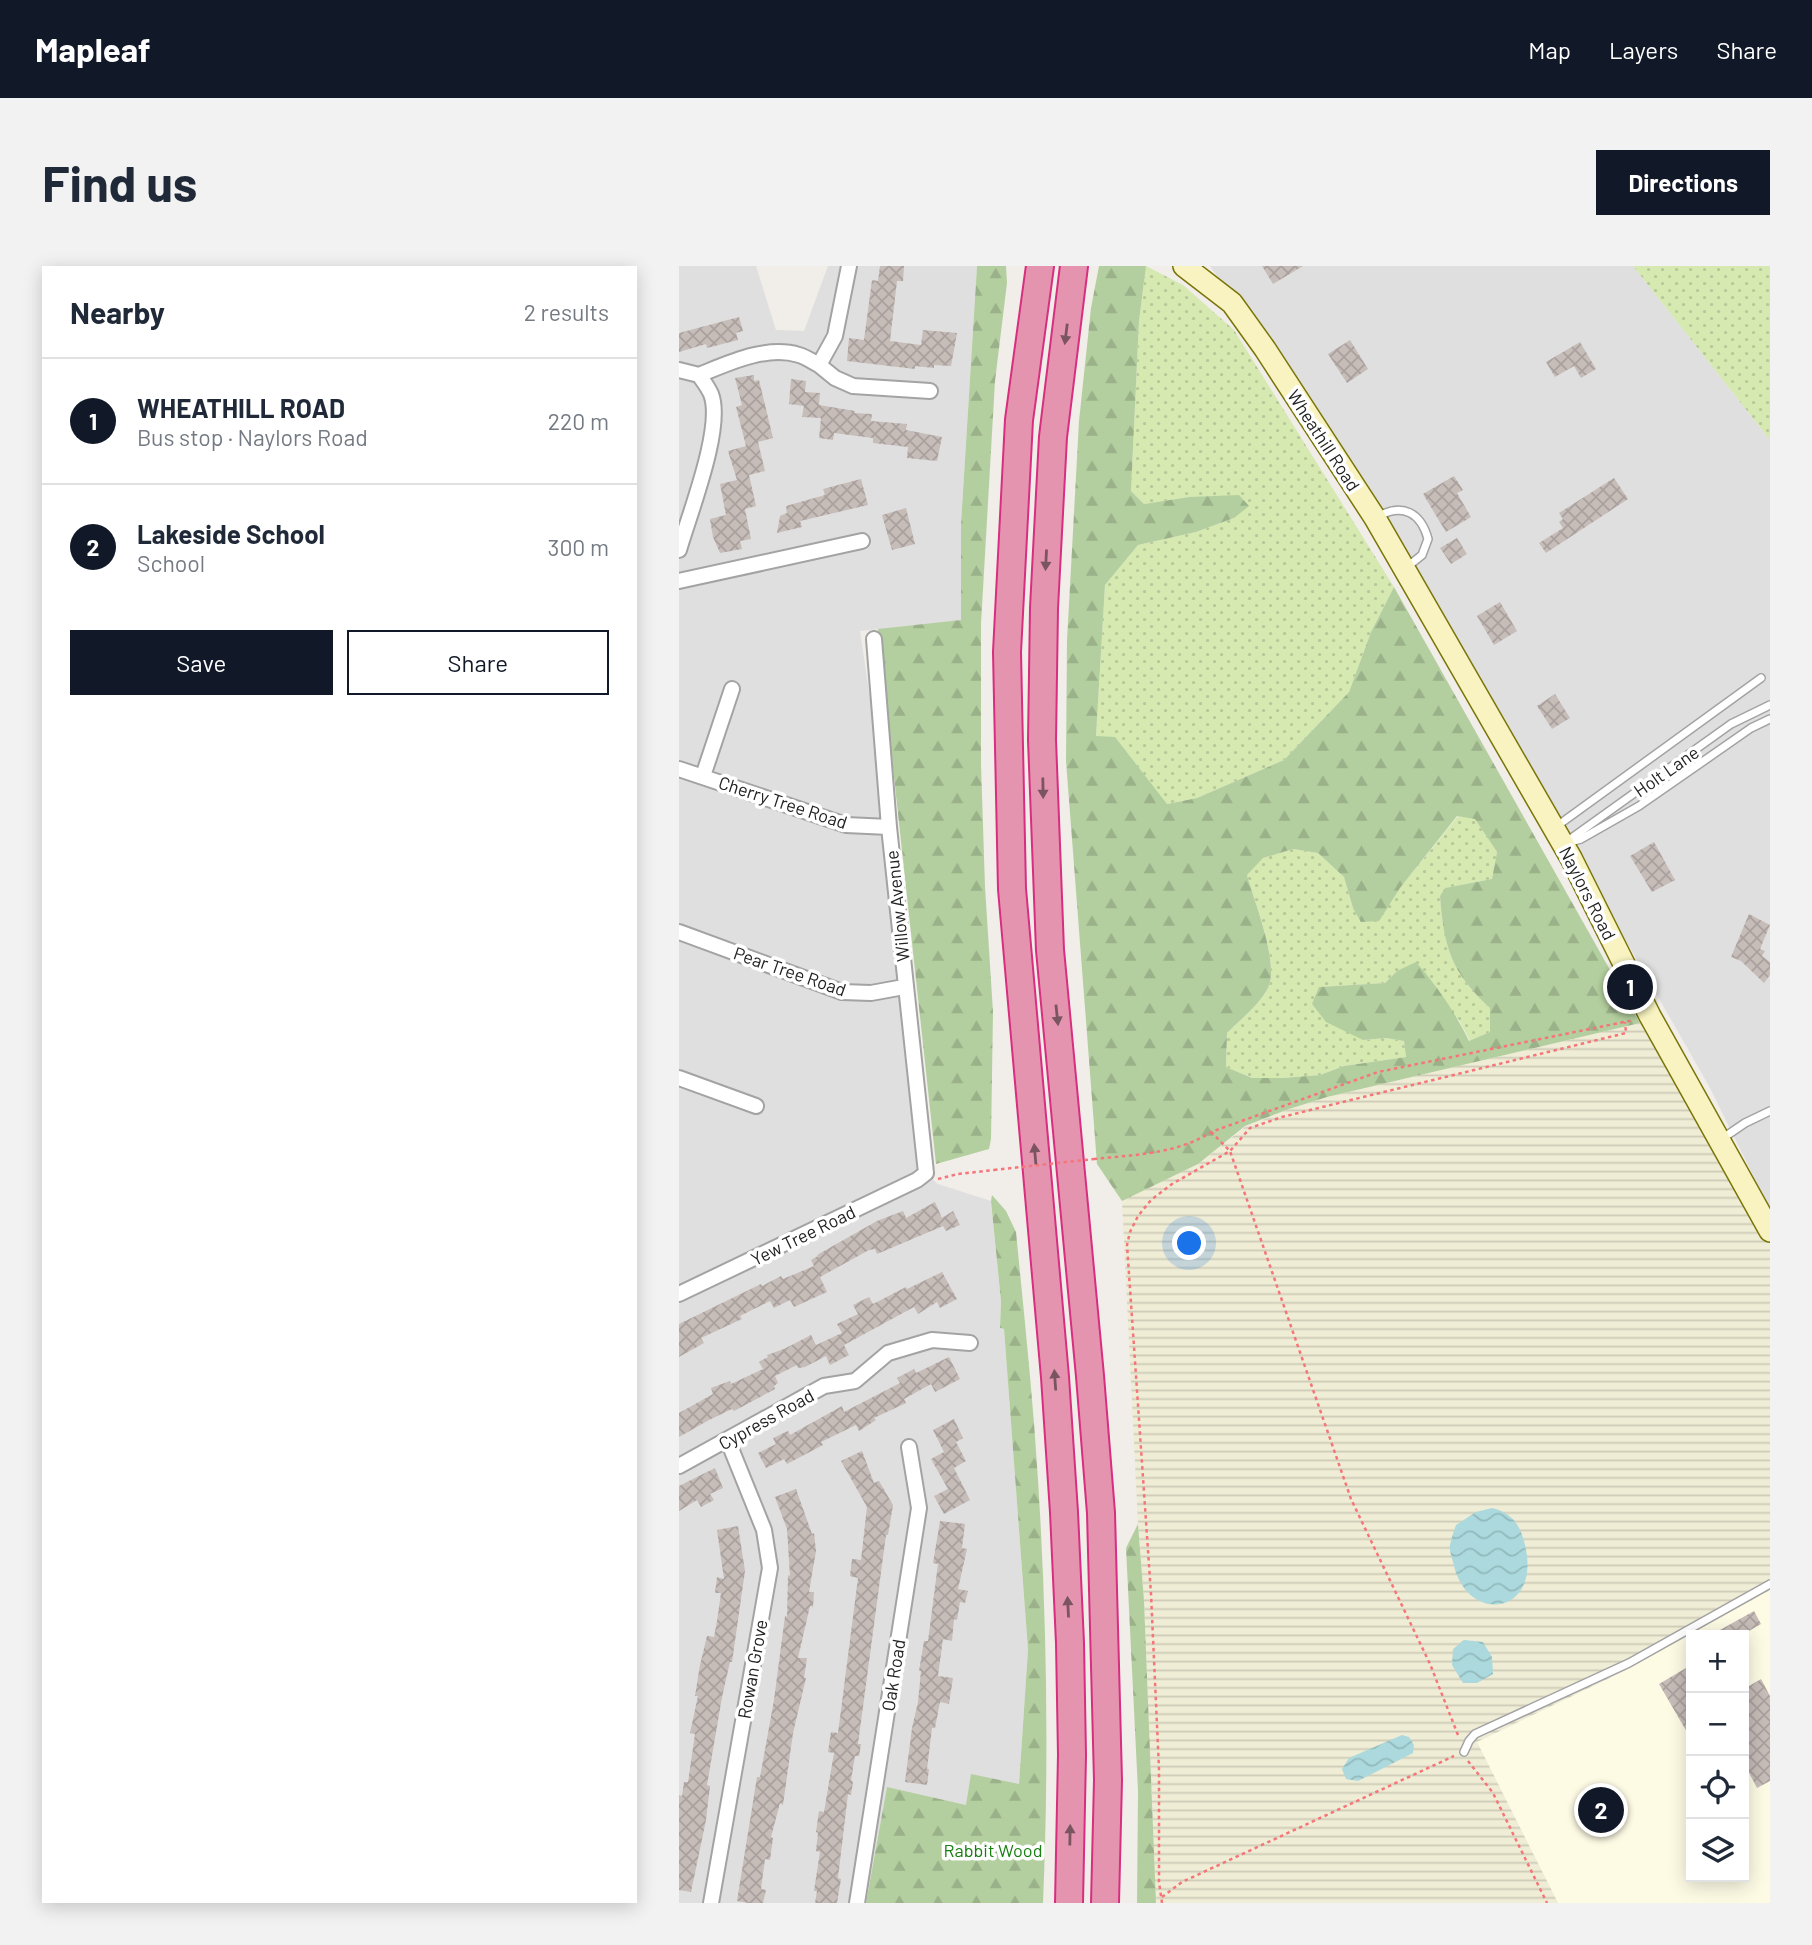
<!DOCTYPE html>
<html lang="en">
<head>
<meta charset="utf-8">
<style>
  :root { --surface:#fff; --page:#f2f2f3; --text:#1f2937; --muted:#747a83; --line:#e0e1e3; --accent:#111827 }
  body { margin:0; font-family:Barlow,sans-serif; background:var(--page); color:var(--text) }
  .controls { position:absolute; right:21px; bottom:21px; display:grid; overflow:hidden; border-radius:0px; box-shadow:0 4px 18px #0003 }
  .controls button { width:63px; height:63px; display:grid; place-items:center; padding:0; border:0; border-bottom:2px solid var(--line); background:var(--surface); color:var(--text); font:35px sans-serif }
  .you { position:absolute; left:511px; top:978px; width:24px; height:24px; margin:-18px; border:5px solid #fff; border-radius:50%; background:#1a73e8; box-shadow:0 0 0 10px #1a73e833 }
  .badge { display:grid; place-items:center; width:46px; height:46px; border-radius:50%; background:var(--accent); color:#fff; font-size:23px; font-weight:700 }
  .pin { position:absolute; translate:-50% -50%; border:4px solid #fff; box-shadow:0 2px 7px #0006 }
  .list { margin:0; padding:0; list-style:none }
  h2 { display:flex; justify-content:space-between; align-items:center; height:91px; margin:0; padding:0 28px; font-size:30px }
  h2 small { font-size:23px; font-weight:400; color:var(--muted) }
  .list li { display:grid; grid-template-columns:46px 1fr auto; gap:21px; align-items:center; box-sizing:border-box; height:126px; padding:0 28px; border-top:2px solid var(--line) }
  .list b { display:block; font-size:26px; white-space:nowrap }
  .list p { margin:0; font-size:23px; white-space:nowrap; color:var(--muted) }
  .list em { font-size:23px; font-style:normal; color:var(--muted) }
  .actions { display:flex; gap:14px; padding:21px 28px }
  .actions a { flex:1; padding:16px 0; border:2px solid var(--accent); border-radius:0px; text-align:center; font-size:24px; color:var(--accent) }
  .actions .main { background:var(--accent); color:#fff }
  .icon { flex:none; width:38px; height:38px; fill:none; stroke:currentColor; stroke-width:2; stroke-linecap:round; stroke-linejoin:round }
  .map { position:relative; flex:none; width:1091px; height:1637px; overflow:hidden; border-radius:0px }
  header { display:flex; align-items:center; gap:42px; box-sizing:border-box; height:98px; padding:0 35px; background:var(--accent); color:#fff }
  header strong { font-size:33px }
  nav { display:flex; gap:38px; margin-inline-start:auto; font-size:24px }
  .intro { display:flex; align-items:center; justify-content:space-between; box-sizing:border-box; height:168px; padding:0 42px }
  h1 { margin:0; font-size:49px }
  .button { padding:18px 32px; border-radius:0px; background:var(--accent); color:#fff; font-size:24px; font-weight:700 }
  main { display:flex; gap:42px; padding:0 42px }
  aside { flex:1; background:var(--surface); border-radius:0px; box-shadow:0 4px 18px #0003 }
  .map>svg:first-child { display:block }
  .residential { fill:#e0dfdf }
  .education { fill:#fefbe5; fill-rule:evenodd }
  .farmland { fill:url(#farmland-rules) }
  .grass { fill:url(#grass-dots) }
  .forest { fill:url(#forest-firs); fill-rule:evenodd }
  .water { fill:url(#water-waves) }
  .building { fill:url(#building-cross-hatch) }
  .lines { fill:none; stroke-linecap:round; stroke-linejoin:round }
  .lane-casing { stroke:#a3a3a3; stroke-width:10 }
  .street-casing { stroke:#a3a3a3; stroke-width:18 }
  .secondary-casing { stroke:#797508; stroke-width:24 }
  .highway-casing { stroke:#d72e80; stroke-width:30 }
  .path { stroke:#f6757a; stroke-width:2.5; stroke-dasharray:3.5 3.5; stroke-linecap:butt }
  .lane { stroke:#fff; stroke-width:7 }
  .street { stroke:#fff; stroke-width:14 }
  .secondary { stroke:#f8f3c0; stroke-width:21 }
  .highway { stroke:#e594af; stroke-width:26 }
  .path-bridge { stroke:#f6757a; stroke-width:2.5; stroke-dasharray:3.5 3.5; stroke-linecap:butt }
  .oneway { fill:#7a5561 }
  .labels { text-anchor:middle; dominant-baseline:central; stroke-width:7; stroke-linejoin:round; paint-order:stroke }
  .street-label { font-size:18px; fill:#222; stroke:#fff }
  .park-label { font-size:18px; fill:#16800f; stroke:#fff }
</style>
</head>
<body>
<header>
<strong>Mapleaf</strong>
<nav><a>Map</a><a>Layers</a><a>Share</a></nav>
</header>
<div class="intro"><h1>Find us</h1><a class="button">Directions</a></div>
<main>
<aside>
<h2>Nearby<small>2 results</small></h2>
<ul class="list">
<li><span class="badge">1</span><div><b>WHEATHILL ROAD</b><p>Bus stop · Naylors Road</p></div><em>220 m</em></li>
<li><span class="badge">2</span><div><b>Lakeside School</b><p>School</p></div><em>300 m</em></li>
</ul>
<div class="actions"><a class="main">Save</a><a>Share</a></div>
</aside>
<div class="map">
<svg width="1091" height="1637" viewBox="0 0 1091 1637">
  <defs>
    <pattern id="farmland-rules" width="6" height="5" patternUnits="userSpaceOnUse" patternTransform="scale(1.75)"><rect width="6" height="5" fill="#efedd5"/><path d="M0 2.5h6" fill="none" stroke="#cdcbb7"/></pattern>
    <pattern id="grass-dots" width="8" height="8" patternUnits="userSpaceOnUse" patternTransform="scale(1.75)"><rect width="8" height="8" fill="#d5e9b1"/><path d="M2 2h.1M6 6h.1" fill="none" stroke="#b7c898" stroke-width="1.8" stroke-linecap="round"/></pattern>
    <pattern id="forest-firs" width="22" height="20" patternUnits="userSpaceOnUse" patternTransform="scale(1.75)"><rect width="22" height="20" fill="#b4cf9f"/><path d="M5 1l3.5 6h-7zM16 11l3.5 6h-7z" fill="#9ab189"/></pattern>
    <pattern id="water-waves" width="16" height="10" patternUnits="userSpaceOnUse" patternTransform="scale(1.75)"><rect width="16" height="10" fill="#abd9dd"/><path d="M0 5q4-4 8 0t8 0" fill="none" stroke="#93babd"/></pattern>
    <pattern id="building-cross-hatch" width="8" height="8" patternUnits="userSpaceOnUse" patternTransform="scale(1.75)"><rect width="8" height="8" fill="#c6bcb8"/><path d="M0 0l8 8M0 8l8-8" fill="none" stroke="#aaa19e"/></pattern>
  </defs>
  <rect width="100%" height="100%" fill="#f1ede9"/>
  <!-- residential -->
  <path class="residential" d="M0,0H77L97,64L125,65L149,0H298L282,258V355L181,365L210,561L240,902L259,918L312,935L322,1035L321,1062L325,1063L349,1385L340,1518L287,1539L208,1522L187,1637H0Z
    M531,0H954L1091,174V944L1030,820L686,219Z"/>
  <!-- education -->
  <path class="education" d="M1091,1324V1637H879L798,1476L941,1407ZM1012,1369H1065V1611H1012Z"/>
  <!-- farmland -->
  <path class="farmland" d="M961,757L1091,977V1324L941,1407L798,1476L879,1637H477L465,1335L459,1258L443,935L519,898L566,861L610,843L648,831Z"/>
  <!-- grass -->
  <path class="grass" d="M467,0L504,19L555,64L715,321L692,366L670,426L605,494L518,532L487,538L436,472L417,471L426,319L459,279L517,266L555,252L510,231L465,238L452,225L460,55Z
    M954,0H1091V174Z
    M779,550L796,552L818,586L813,613L767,622L761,630C765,682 772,706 811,742V766L791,775L780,754L718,705L706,717L641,721L684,774L707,772L725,775L727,791L665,800L641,809L604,812H573L547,801L548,767C562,753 580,739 589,722C601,698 575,634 568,609L583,592L614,583L639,587L665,611L674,642L699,655L721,622Z"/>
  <!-- forest -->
  <path class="forest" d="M298,0H327L328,17L316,115L302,358V498L306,621L314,746L312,873L310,883L257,898L199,363L282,354V258Z
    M420,0H467L460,55L452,225L465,238L510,231L560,229L570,240L555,252L517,266L459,279L426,319L417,470L436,471L488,538L518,532L605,494L670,426L692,366L715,321L961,757L648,831L610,843L566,860L519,898L443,935L418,898L387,495L388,375L400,155L412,42ZM778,550L796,553L818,586L813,613L766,622L761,630C765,682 772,706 811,742V766L790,775C776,746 758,720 737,696L718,705L706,717L640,721L633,738L647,756L684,774L707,772L725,775L727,791L665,800L641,809L604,812H573L547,801L548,767C562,753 580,739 589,722C601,698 575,635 568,609L584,592L614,583L639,587L665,611L674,642L682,656L700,655L721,622Z
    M313,929L327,945L337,966C345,1048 354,1131 359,1214C368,1355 370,1496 364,1637H187L208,1521L287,1539L292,1508L340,1518L349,1384L325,1063L321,1062L322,1035L312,935Z
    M459,1258L465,1335L477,1637H458L459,1525L447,1282Z"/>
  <!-- water -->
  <path class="water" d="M813,1242C833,1247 841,1258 846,1279C863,1350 789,1358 775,1300C774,1294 770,1286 771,1279C772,1273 775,1265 777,1259L797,1246Z
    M785,1374L804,1376L813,1391L814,1408L798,1417H784L773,1399L774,1383Z
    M723,1469L730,1471L735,1479L734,1487L679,1515L667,1513L663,1503L670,1492Z"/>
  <!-- building -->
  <path class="building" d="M201,0H225L224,15H218L211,75L242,79L244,64L278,67L272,100L255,99V102L236,100V103L168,95L170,72L185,74L193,14L199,15Z
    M583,0H624L594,18Z
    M60,51L64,65L57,67L59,74L28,82L27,78L0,86V67Z
    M671,74L689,103L668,117L649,88Z
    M901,76L917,103L902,112L895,100L876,111L867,96Z
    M75,109V115L80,114L94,172L79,176L86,205L70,209L77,240L66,243L72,273L61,275L63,283L41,287L34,271L31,253L47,249L41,218L58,214L49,185L67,180L57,141L63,139L56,112Z
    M112,113L127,115L126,126L141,127L140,139L176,145L175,147L193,148L192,155L228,158L227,164L263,171L258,195L228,192L229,181L194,177V172L155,167L154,174L140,172L142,152L123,151L125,140L110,138Z
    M775,210L784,224L778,227L792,251L767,266L744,228Z
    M935,212L949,233L867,287L860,277L884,262L880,256L884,253L880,247Z
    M182,213L189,239L121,255L123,261L98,267L101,250L108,247L107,240L146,229L144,223Z
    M227,242L236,278L213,284L203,249Z
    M778,272L788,288L772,298L761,282Z
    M821,336L838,365L815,379L798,350Z
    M876,428L891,452L873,463L858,440Z
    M975,576L996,614L973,626L951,590Z
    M1070,648L1091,659L1081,683L1086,685L1083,690L1091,696V709L1085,717L1062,695L1052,691Z
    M256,936L263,952L274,945L281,959L267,965L264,960L198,988L196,983L190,984L141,1011L148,1026L115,1041L111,1034L95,1042L91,1035L61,1050L63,1053L22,1072L25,1077L0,1091V1058L82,1018L83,1020L102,1010L104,1013L135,1000L132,994L139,990L138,989L198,955L224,945L227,952Z
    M263,1006L278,1033L261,1042L258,1036L239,1048L235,1041L165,1079L170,1089L151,1099L147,1090L126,1101L119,1102L118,1099L96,1110L99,1117L95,1120L96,1123L55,1145L53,1143L30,1154L0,1171V1147L34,1128L32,1122L51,1115L52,1118L84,1103L80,1096L89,1091L88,1089L105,1083L132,1069L137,1079L163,1067L158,1058L179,1048L174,1039L190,1031L194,1038L227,1021L228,1023Z
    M270,1091L281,1113L256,1126L252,1118L225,1133L227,1137L195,1152L197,1154L180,1165L177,1159L142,1176L144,1179L108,1198L105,1193L87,1202L79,1187L97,1178L94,1172L109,1165L111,1169L163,1140L165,1146L221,1117L218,1112L235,1103L237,1107Z
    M275,1153L284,1172L277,1176L287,1195L275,1202L291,1234L265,1248L255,1230L269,1223L252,1193L265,1186L254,1164Z
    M183,1185L195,1217L200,1215L214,1239L209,1269H207L179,1478H182L180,1490H176L172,1514L174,1516L172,1529L169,1528L159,1612L162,1613L158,1637H136L138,1625H135L141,1586L137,1585L139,1567L137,1566L140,1545L145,1546L155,1487L149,1486L152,1466L159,1467L179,1312L171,1310L173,1293L182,1294L188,1241L162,1195Z
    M36,1202L44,1222L31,1228L35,1234L22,1241L18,1234L0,1245V1220Z
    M117,1223L133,1268L135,1267L137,1285L130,1326H135L134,1341L131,1340L119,1392H128L125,1412H127L114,1467L104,1539L101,1537L92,1571L94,1572L91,1594L86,1593L82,1623L87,1624L84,1637H69L58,1635L78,1511H81L95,1434L106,1350L108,1351L109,1309L111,1310L108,1263L96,1231Z
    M261,1255L286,1258L283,1282L288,1283L279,1323L289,1325L286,1337L281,1336L278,1354L275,1353L273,1375L264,1373L259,1410L274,1412L270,1438L261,1436L256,1462H253L248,1503H250L248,1519L226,1516L233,1462L239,1436L242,1405H240L245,1375H249L259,1298L254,1297Z
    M59,1260L66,1305L53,1396H51L43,1431L28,1519L31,1520L27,1554L12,1626L0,1624V1529L3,1530L5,1516H9L16,1468L11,1467L19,1430H16L21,1399L28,1370L35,1371L38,1355L42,1327H36L38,1311L45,1313L38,1264Z
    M1075,1345L1082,1358L1063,1369H1032Z
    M1007,1402L1012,1412V1473L980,1418Z
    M1082,1413L1091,1430V1515L1078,1522L1065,1497V1423Z"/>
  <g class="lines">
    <!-- lane casing -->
    <g class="lane-casing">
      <path id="lane" d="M700,250C724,237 742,247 749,273L743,289L728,301
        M878,560L1082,412
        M887,576L1052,458L1091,439
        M891,576L902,573L960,540L1072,462L1091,453
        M1044,872L1066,857L1091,845
        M785,1486L790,1475L796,1468L950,1397L1091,1318"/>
    </g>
    <!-- street casing -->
    <g class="street-casing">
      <path id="street" d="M170,0L156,70L140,99L156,112L174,120L251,125
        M0,104L20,109C24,115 29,121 32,128C45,161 10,249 0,284
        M20,109C50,97 87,79 120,89C127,91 134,96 140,99
        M0,315L183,275
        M0,503L167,559L210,561
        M24,510L53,423
        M0,666L163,726L192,727L225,721
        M0,812L77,840
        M0,1028L238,914L247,907L210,561L195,373
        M0,1200L145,1120L176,1115L209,1087L253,1074L291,1077
        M32,1637L91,1302L85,1264L49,1175
        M178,1637L240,1242L230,1181"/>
    </g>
    <!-- secondary casing -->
    <g class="secondary-casing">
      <path id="secondary" d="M505,0L553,37L586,83L696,252L892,592L971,750L1091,965"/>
    </g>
    <!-- highway casing -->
    <g class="highway-casing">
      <path id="highway" d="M361,0L340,154L328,386L333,623L376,1111L385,1246L391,1377L393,1489L390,1637
        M395,0L374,171L365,342L363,474L371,684L411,1110L422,1247L429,1514L426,1637"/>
    </g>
    <!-- path -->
    <path class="path" d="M532,866L551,885L672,1233L751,1398L779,1469
      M415,893C453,889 499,888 532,866L699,806L955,754
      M259,913L279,908L315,904
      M789,1495L814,1527L868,1637
      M483,1631L503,1616L775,1490
      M483,1637L480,1616V1503L472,1328L448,979L451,966L459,950L472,934L493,918L551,885L571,862L603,851L672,834L947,767L946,756"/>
    <!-- lane -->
    <use href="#lane" class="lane"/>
    <!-- street -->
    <use href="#street" class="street"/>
    <!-- secondary -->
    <use href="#secondary" class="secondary"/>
    <!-- highway -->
    <use href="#highway" class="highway"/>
    <!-- path-bridge -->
    <path class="path-bridge" d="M315,904L415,893"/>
  </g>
  <!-- one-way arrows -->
  <defs><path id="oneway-solid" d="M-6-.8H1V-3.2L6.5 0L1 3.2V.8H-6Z" transform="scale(1.75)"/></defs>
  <g class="oneway">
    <use href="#oneway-solid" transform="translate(387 68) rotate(97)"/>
    <use href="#oneway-solid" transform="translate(367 294) rotate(93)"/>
    <use href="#oneway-solid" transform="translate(364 522) rotate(89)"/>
    <use href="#oneway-solid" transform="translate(378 749) rotate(84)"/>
    <use href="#oneway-solid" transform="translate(356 888) rotate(-95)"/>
    <use href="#oneway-solid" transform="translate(376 1114) rotate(-94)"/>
    <use href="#oneway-solid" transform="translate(389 1341) rotate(-93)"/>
    <use href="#oneway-solid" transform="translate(391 1569) rotate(-89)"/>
  </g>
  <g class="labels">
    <!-- street labels -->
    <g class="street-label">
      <text transform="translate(645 174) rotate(57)">Wheathill Road</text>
      <text transform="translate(987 505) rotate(-35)">Holt Lane</text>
      <text transform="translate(104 536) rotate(18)">Cherry Tree Road</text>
      <text transform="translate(909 627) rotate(63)">Naylors Road</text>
      <text transform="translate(218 640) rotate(-96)">Willow Avenue</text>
      <text transform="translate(111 705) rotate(19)">Pear Tree Road</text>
      <text transform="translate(124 969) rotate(-26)">Yew Tree Road</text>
      <text transform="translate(87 1153) rotate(-29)">Cypress Road</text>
      <text transform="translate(73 1403) rotate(-80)">Rowan Grove</text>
      <text transform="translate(214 1409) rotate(-81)">Oak Road</text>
    </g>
    <!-- park labels -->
    <g class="park-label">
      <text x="314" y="1584">Rabbit Wood</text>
    </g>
  </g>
</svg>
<div class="controls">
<button>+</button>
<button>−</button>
<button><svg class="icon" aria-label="locate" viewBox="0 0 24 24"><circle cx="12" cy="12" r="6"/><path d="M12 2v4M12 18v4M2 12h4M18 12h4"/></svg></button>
<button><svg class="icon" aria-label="layers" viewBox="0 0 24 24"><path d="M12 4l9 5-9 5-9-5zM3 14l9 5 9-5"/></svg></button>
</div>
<div class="you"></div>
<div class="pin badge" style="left:951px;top:721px">1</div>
<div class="pin badge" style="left:922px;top:1544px">2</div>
</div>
</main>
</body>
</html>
